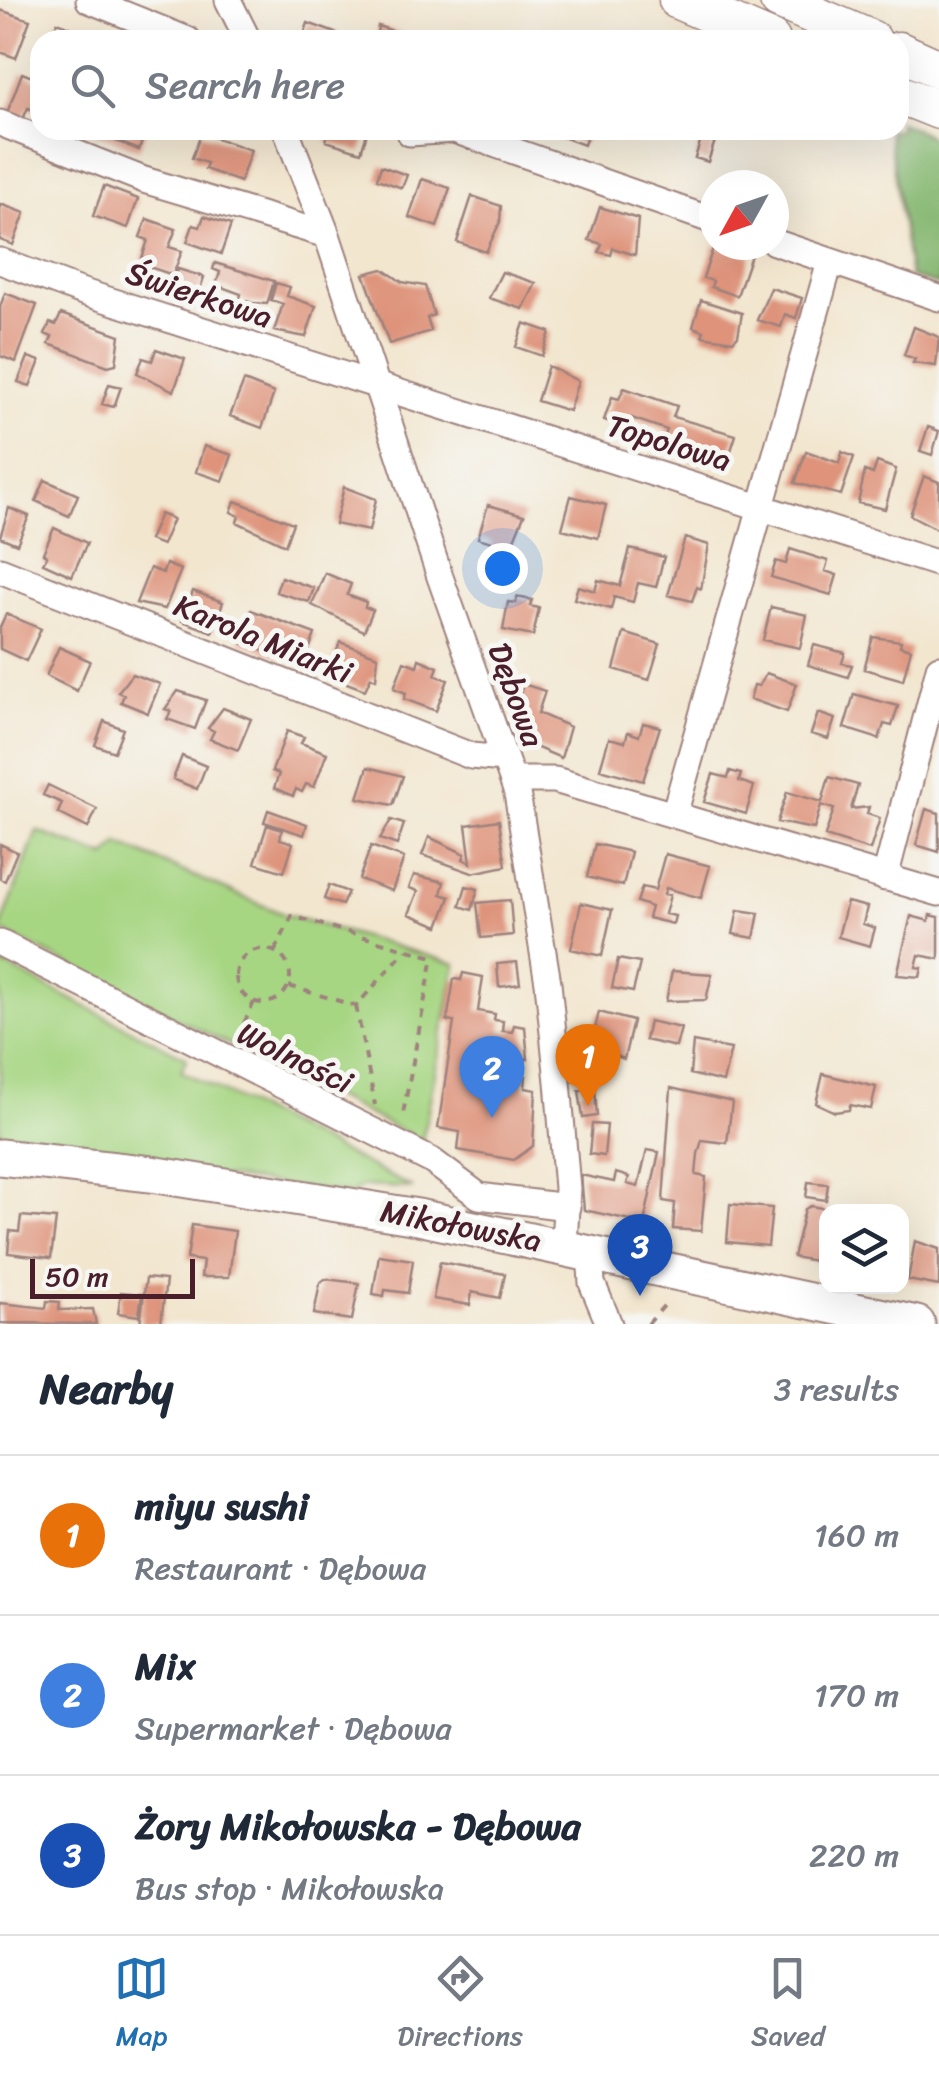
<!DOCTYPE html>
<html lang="en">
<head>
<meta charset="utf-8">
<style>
  :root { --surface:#fff; --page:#f2f2f3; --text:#1f2937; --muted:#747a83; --line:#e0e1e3; --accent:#1f6fb2 }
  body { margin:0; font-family:Sriracha,sans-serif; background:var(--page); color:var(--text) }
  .controls { position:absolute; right:30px; bottom:30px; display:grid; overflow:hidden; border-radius:20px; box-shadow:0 10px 40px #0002 }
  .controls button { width:90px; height:90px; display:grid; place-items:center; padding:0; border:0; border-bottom:2px solid var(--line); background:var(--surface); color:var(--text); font:50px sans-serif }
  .compass { position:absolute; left:699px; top:170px; width:90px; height:90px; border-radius:50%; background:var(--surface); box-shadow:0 10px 40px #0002; rotate:230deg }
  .scale { position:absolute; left:30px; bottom:25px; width:165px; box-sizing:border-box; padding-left:10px; border:5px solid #4a1f2b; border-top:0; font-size:28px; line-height:35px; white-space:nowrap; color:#4a1f2b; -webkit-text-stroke:8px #f6f6f2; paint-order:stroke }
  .you { position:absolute; left:502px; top:568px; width:35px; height:35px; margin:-25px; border:8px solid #fff; border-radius:50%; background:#1a73e8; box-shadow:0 0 0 15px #1a73e833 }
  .badge { display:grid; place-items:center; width:65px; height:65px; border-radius:50%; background:var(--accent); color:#fff; font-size:32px; font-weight:700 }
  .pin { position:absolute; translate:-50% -82px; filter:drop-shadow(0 2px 5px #0008) }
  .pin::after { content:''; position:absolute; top:52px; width:35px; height:30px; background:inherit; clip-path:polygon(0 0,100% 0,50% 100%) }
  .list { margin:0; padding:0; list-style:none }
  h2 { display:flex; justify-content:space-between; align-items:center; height:130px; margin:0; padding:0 40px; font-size:42px }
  h2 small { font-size:32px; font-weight:400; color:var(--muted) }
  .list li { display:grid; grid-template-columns:65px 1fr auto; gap:30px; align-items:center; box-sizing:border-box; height:160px; padding:0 40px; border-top:2px solid var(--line) }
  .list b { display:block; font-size:38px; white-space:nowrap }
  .list p { margin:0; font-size:32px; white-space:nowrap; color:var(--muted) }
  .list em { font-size:32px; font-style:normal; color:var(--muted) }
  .icon { flex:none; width:55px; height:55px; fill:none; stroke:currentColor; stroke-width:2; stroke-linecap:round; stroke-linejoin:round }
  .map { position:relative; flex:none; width:939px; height:1324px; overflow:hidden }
  .search { position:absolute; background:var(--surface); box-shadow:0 10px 40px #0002; left:30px; right:30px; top:30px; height:110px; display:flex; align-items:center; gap:25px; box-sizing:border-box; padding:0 35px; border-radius:30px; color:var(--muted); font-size:38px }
  .sheet { height:610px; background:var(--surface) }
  nav { display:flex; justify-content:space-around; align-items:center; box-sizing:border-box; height:140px; border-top:2px solid var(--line); background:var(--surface); font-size:28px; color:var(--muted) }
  nav a { display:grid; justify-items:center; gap:5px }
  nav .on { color:var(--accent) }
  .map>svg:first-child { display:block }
  .green { fill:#a7d683; stroke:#787a57; stroke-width:2.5 }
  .forest { fill:#85b771; stroke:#686b4e; stroke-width:2.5 }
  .building { fill:#de937a }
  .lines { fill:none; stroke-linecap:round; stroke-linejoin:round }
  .street-casing { stroke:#9e827d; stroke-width:29 }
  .secondary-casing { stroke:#9e827d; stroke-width:39 }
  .primary-casing { stroke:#9e827d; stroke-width:41 }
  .path { stroke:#9e827d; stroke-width:4; stroke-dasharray:8 8; stroke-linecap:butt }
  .street { stroke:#fff; stroke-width:25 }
  .secondary { stroke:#fff; stroke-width:35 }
  .primary { stroke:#fff; stroke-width:38 }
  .labels { text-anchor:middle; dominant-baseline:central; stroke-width:10; stroke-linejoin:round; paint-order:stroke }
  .street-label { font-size:32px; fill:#4a1f2b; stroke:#f6f6f2 }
</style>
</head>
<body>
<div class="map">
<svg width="939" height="1324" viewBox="0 0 939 1324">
  <rect width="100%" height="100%" fill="#f6f6f2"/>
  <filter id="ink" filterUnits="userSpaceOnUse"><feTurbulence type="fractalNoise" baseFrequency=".01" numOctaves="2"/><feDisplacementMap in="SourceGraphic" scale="20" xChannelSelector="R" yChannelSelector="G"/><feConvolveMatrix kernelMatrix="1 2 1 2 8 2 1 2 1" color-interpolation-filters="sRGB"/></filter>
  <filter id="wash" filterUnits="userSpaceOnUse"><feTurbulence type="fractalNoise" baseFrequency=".0048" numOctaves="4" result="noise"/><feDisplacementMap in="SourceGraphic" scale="40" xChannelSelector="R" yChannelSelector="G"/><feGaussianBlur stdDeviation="2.25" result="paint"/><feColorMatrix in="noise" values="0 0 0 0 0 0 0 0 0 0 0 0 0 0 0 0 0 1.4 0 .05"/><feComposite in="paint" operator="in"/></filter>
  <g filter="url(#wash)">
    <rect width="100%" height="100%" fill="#f2e6cf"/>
    <!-- green -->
    <path class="green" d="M37,831L106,857L119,844L283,914L456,964L422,1141L0,930Z
      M0,963L187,1058L181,1071L413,1188L363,1186L351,1194L0,1147Z"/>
    <!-- forest -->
    <path class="forest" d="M899,122L939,140V285L910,277L888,130H899Z"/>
    <g id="blocks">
      <!-- building -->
      <path class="building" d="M0,10L30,20L16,58L0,52Z
        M57,22L89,35L87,40H49Z
        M308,23L341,35L340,40H302Z
        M378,26L405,35L403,40H376Z
        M22,73L40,80V105L35,110L28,108L23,119L7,113Z
        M88,130H146L139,150Z
        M329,130H368L361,152L326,141Z
        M543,130H589L584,145Z
        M201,133L251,150L240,182L205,169L207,163L192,158Z
        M702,136L715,141L708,162L695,158Z
        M381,166L407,175L402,188L377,179Z
        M422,179L450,188L437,227L409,217Z
        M104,186L138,199L128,228L93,216Z
        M472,196L501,206L500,222L486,252L457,242Z
        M0,204L25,213L13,245L0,240Z
        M600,207L638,219L635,255L613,248L611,255L599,252L602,244L589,240Z
        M204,216L231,225L221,254L187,242L193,225L200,227Z
        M147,219L176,229L169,247L182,251L173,275L140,264L148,240L140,237Z
        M714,245L751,255L737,296L711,287L713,281L703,278Z
        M215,263L274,281L267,304L252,303L240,299L241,294L216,285L220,272L213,269Z
        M178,269L204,277L195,305L168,296L169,275L175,277Z
        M383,269L402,282L425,286L434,315L427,318L431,331L389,344L364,274Z
        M502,272L536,283L523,309L489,298Z
        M276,283L290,287L287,296L316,306L306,337L274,331L283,304L271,300Z
        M771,288L802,298L796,318L785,314L781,327L757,320Z
        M5,293L37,305L16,362L0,356V307Z
        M701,300L742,313L738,336L733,341L702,336L704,331L693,327Z
        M61,314L120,335L116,364L108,366L49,344L52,337L45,334L50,323L56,325Z
        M524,323L550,332L542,356L516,347Z
        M914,327L939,337L936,366L913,363L915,359L904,355Z
        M156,349L185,359L174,391L137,373L143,358L152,361Z
        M28,357L40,361L30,386L18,382Z
        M548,366L578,381L569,411L537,401Z
        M244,381L274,393L262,428L230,416Z
        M109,384L121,387L114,407L102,404Z
        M624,388L677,406L673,417L736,435L726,466L706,460L704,465L687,460L689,454L662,445L667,430L632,418L629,428L604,420L612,397L619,399Z
        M928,427L939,431L932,455L920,451Z
        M204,446L232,455L223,481L196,472Z
        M806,451L839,463L842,452L854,457L841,495L795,483Z
        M877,462L896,469L885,509L858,503L865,471L873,474Z
        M924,476L939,482V530L910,515Z
        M45,480L78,495L69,516L36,501Z
        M344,487L376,499L369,531L335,524Z
        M571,496L606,505L598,538L562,529Z
        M235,501L293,523L285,545L237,522L239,516L231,512Z
        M488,505L524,515L508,554L490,548L492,542L478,538Z
        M9,508L29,516L17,544L0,537Z
        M160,514L173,519L162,545L149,540Z
        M54,528L87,543L72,576L43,563L47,556L43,553Z
        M685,538L709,545L701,589L697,587L692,601L668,595Z
        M630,549L664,557L656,587L638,583L633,602L614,597L611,609L574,599L578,586L595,591L598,580L620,586Z
        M790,549L828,561L825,571L837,575L831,595L771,577L776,561L786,564Z
        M166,564L181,570L165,609L136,603L150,568L163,573Z
        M325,573L351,584L347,595L366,602L365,607L373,610L364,631L312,605Z
        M281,577L314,588L309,602L276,592Z
        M193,591L223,602L212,632L182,621L184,601L189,602Z
        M517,597L532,600L530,606L539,608L533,636L503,630L508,602L516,603Z
        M771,607L807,615L800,648L763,640Z
        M251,610L315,634L303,666L239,642Z
        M6,614L41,629L26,661L0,649V627Z
        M624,633L660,644L649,680L614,669Z
        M873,637L901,641L900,646L911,649L903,680L864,669Z
        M340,642L378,656L376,679L371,677L365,690L328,676Z
        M814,645L845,653L842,663L852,665L848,677L808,665Z
        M59,647L90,661L77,691L46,676Z
        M419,659L438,667L435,675L448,680L436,711L404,699L406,693L394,688L404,661L417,666Z
        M766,673L797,684L787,712L750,699L754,685L759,686Z
        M132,674L160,684L148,713L121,702L124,695L118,692Z
        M523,684L545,691L538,713L570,727L561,758L528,744L531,735L522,732L527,713L515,709Z
        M178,691L206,700L195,729L167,719L171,711L165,709Z
        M854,694L898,706L892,726L884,724L879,739L844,728Z
        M223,708L251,719L238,750L210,739L214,731L208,728Z
        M818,713L835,719L828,739L811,734Z
        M104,721L123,729L114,752L95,745Z
        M643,723L660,727L643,781L600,769L609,738L625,742L628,732L639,736Z
        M287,731L304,737L301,743L327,753L314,787L306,784L302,792L296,789L293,796L274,788L279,774L272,771Z
        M182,756L206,766L197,789L173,779Z
        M368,767L403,776L393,805L358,798Z
        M730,771L741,774L739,781L754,786L746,814L704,802L713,774L728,778Z
        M829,777L858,785L851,809L869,807L867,814L880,818L870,850L825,836L834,809L821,805L814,829L777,822L787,792L822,802Z
        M48,785L97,809L88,828L58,813L62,803L43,795Z
        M926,809L939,813V852L916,845Z
        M268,810L307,824L304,835L264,822Z
        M391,820L404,824L397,845L380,839Z
        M499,820L506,866L472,873L422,855L429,837L465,854L463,859L471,863L466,825Z
        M267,825L282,830L280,839L293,843L284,872L255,863Z
        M0,844L17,852L5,881L0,879Z
        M595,844L631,852L623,886L587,877Z
        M371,846L404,858L392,891L359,879Z
        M665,854L710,866L701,898L666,888L664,894L670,895L665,914L675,916L673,924L648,918L651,907L637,902L642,887L655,890Z
        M414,875L444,882L441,894L450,897L439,926L409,914L418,891L409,888Z
        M329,885L348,892L342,905L324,899Z
        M466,886L478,889L472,910L460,906Z
        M510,900L513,935L481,938L477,903Z
        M847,902L867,907L863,924L875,928L870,946L838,937Z
        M581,903L612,910L602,956L571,949Z
        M738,910L759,913L754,938L733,934Z
        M930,915L939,917V959L919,955L916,967L922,968L920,977L897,975L911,916L929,921Z
        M618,959L640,963L633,992L612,988Z
        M517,962L520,984L499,987L497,964Z
        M672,971L712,974L706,1000L666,1001Z
        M463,973L483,977L478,1011L495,1014L494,1020L503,1021L502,1031L512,1032L514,1025L525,1027L528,1059L491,1054L489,1070L526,1076L525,1088L536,1090L533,1146L514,1160L458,1150L460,1132L438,1128L454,1022L447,1021L454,979L461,980Z
        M599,1012L633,1021L624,1059L591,1045Z
        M649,1021L681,1028L676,1047L645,1040Z
        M693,1042L731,1049L723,1082L690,1074Z
        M823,1074L876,1087L871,1109L850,1105L849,1110L835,1112L816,1103Z
        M671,1088L732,1102L727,1143L702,1140L698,1154L696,1175L706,1177L701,1231L673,1229L675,1203L663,1201Z
        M595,1089L597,1116L583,1118L579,1091Z
        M592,1124L607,1125L604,1156L589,1154Z
        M647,1150L659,1152L644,1223L584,1210L581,1175L614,1182L616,1173L629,1177L627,1184L638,1187Z
        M808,1182L828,1184L826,1200L806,1197Z
        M730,1204L772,1208L768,1246L727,1242Z
        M811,1206L827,1209L823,1227L826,1228V1263L793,1257L805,1209Z
        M21,1216L56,1219L51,1258L8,1253L10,1231L19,1232Z
        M192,1225L235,1231L229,1277H201L203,1261L187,1259Z
        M915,1241L939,1249V1286L908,1280Z
        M379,1255L413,1260L408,1293L385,1290L384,1296L373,1294Z
        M440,1262L505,1274L500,1298L472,1292L470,1305L433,1299Z
        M146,1278L166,1280L161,1324H140Z
        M325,1279L359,1283L352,1320L314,1314L320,1283Z
        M121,1292L142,1294L139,1316L118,1313Z
        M47,1301L60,1302L59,1310L93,1309L96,1324L0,1323V1303L46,1308Z"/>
    </g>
  </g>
  <g filter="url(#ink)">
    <use href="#blocks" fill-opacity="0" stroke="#9e827d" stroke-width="2.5"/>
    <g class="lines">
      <!-- street casing -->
      <g class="street-casing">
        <path id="street" d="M89,0L188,40
          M228,0L248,40
          M0,123L144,180L327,235
          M286,130L327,235L440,577L517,793L548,983L558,1082L567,1188L564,1246
          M410,133L454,130L714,221
          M774,242L939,298
          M0,261L83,292L939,564
          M0,570L471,756L504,759
          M513,780H555L939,893
          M674,815L830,262
          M885,878L939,668
          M0,943L432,1161L479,1196L567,1207
          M590,1252L592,1283L609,1324"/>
      </g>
      <!-- secondary casing -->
      <g class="secondary-casing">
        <path id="secondary" d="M0,1157L151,1174L418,1217L917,1324"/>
      </g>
      <!-- primary casing -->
      <g class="primary-casing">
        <path id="primary" d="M678,0L771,40
          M779,0L872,40
          M899,51L939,69
          M899,94L939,110"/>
      </g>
      <!-- path -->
      <path class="path" d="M236 976a27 27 0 1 1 54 0a27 27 0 1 1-54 0Z
        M275,951L292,916L433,957L402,1119
        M289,986L356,1006L406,950
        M356,1006L375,1105
        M237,1038L254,1002
        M648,1324L668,1301"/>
      <!-- street -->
      <use href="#street" class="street"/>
      <!-- secondary -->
      <use href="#secondary" class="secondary"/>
      <!-- primary -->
      <use href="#primary" class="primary"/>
    </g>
  </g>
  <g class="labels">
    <!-- street labels -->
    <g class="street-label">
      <text transform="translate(199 295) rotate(18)">Świerkowa</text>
      <text transform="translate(669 443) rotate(17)">Topolowa</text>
      <text transform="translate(263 639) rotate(22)">Karola Miarki</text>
      <text transform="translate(516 695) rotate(70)">Dębowa</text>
      <text transform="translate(295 1058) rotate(26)">Wolności</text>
      <text transform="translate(461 1226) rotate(11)">Mikołowska</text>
    </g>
  </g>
</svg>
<div class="controls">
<button><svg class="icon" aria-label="layers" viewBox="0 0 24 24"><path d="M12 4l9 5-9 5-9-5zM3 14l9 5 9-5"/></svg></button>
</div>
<svg class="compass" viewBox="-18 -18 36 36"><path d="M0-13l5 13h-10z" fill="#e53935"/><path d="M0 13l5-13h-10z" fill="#747a83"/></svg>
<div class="scale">50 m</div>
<div class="you"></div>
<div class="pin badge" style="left:588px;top:1106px;background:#e8710a">1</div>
<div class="pin badge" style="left:492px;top:1118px;background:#3f7fe0">2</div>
<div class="pin badge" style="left:640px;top:1296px;background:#1a4fb4">3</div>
<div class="search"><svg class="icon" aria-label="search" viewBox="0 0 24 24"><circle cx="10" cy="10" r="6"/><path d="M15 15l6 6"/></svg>Search here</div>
</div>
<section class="sheet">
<h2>Nearby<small>3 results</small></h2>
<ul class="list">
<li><span class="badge" style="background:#e8710a">1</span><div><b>miyu sushi</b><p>Restaurant · Dębowa</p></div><em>160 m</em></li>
<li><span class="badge" style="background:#3f7fe0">2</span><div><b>Mix</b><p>Supermarket · Dębowa</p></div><em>170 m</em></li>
<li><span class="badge" style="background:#1a4fb4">3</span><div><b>Żory Mikołowska - Dębowa</b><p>Bus stop · Mikołowska</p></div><em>220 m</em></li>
</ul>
</section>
<nav>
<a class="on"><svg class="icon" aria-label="map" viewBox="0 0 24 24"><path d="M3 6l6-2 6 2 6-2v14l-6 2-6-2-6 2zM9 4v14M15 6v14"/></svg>Map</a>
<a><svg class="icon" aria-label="directions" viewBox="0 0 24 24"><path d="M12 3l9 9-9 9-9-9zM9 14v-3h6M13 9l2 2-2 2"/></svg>Directions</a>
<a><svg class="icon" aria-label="saved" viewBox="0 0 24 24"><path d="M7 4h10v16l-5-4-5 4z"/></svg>Saved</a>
</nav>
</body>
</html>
